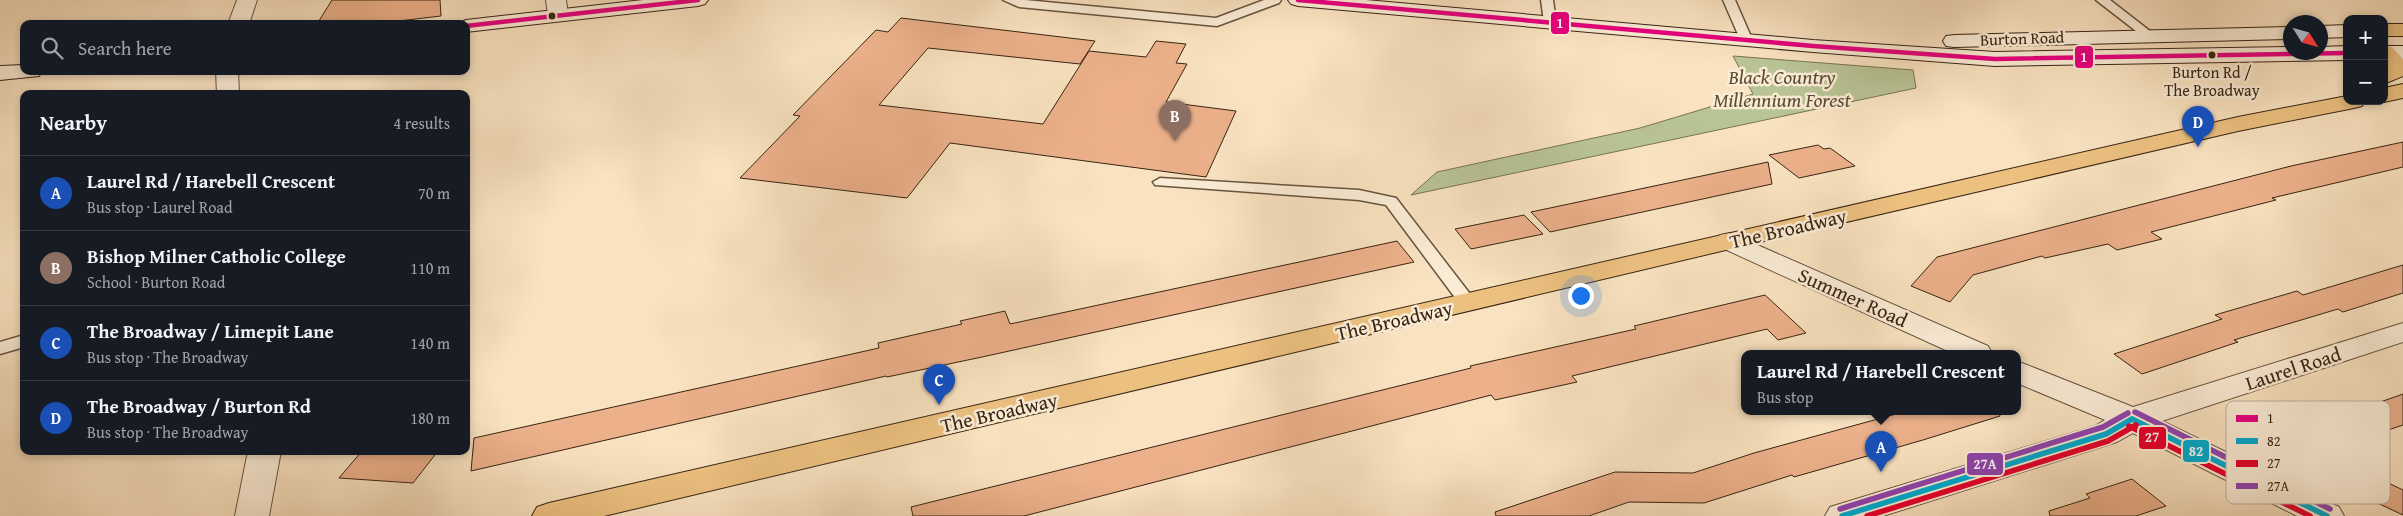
<!DOCTYPE html>
<html lang="en">
<head>
<meta charset="utf-8">
<style>
  :root { --surface:#171b24; --page:#242831; --text:#f1f3f6; --muted:#9ea1a6; --line:#363941; --accent:#0f766e }
  body { margin:0; font-family:"Gentium Book Plus",serif; background:var(--page); color:var(--text) }
  .controls { position:absolute; right:15px; top:15px; display:grid; overflow:hidden; border-radius:10px; box-shadow:0 2px 8px #0003 }
  .controls button { width:45px; height:45px; display:grid; place-items:center; padding:0; border:0; border-bottom:1px solid var(--line); background:var(--surface); color:var(--text); font:25px sans-serif }
  .compass { position:absolute; left:2283px; top:15px; width:45px; height:45px; border-radius:50%; background:var(--surface); box-shadow:0 2px 8px #0003; rotate:127deg }
  .you { position:absolute; left:1580px; top:295px; width:18px; height:18px; margin:-12px; border:4px solid #fff; border-radius:50%; background:#1a73e8; box-shadow:0 0 0 8px #1a73e833 }
  .badge { display:grid; place-items:center; width:32px; height:32px; border-radius:50%; background:var(--accent); color:#fff; font-size:16px; font-weight:700 }
  .pin { position:absolute; translate:-50% -41px; filter:drop-shadow(0 1px 2px #0008) }
  .pin::after { content:''; position:absolute; top:26px; width:18px; height:15px; background:inherit; clip-path:polygon(0 0,100% 0,50% 100%) }
  .popup { position:absolute; left:1741px; top:350px; width:280px; height:65px; box-sizing:border-box; display:grid; place-content:center; border-radius:10px; background:var(--surface); filter:drop-shadow(0 1px 4px #0005); font-size:16px; white-space:nowrap; color:var(--muted) }
  .popup b { font-size:19px; color:var(--text) }
  .popup::after { content:''; position:absolute; left:50%; top:100%; margin-left:-10px; border:10px solid transparent; border-top-color:var(--surface) }
  .list { margin:0; padding:0; list-style:none }
  h2 { display:flex; justify-content:space-between; align-items:center; height:65px; margin:0; padding:0 20px; font-size:21px }
  h2 small { font-size:16px; font-weight:400; color:var(--muted) }
  .list li { display:grid; grid-template-columns:32px 1fr auto; gap:15px; align-items:center; box-sizing:border-box; height:75px; padding:0 20px; border-top:1px solid var(--line) }
  .list b { display:block; font-size:19px; white-space:nowrap }
  .list p { margin:0; font-size:16px; white-space:nowrap; color:var(--muted) }
  .list em { font-size:16px; font-style:normal; color:var(--muted) }
  .icon { flex:none; width:28px; height:28px; fill:none; stroke:currentColor; stroke-width:2; stroke-linecap:round; stroke-linejoin:round }
  .map { position:relative; flex:none; width:2403px; height:516px; overflow:hidden }
  .search { position:absolute; background:var(--surface); box-shadow:0 2px 8px #0003; left:20px; top:20px; width:450px; height:55px; display:flex; align-items:center; gap:12px; box-sizing:border-box; padding:0 18px; border-radius:10px; color:var(--muted); font-size:19px }
  .panel { position:absolute; background:var(--surface); box-shadow:0 2px 8px #0003; left:20px; top:90px; width:450px; height:365px; border-radius:10px }
  .map>svg:first-child { display:block }
  .green { fill:#b9c496; stroke:#787454 }
  .building { fill:#ecb18b; stroke:#382413 }
  .lines { fill:none; stroke-linecap:round; stroke-linejoin:round }
  .lane-casing { stroke:#68543e; stroke-width:3 }
  .street-casing { stroke:#68543e; stroke-width:2 }
  .secondary-casing { stroke:#382413; stroke-width:2 }
  .primary-casing { stroke:#382413; stroke-width:2 }
  .lane { fill:#fbecd6; fill-rule:evenodd }
  .street { fill:#fbecd6; fill-rule:evenodd }
  .secondary { fill:#fbecd6; fill-rule:evenodd }
  .primary { fill:#ecc180; fill-rule:evenodd }
  .bus-1-casing { stroke:#fbecd6; stroke-width:8 }
  .bus-2-casing { stroke:#fbecd6; stroke-width:9 }
  .bus-3-casing { stroke:#fbecd6; stroke-width:9 }
  .bus-4-casing { stroke:#fbecd6; stroke-width:9 }
  .bus-1 { stroke:#e5007d; stroke-width:4.5 }
  .bus-2 { stroke:#00a9ce; stroke-width:5.5 }
  .bus-3 { stroke:#e4002b; stroke-width:5.5 }
  .bus-4 { stroke:#8e44ad; stroke-width:5.5 }
  .bus-dot { fill:#382413; stroke:#fbecd6; stroke-width:2 }
  .labels { text-anchor:middle; dominant-baseline:central; stroke-width:5; stroke-linejoin:round; paint-order:stroke }
  .far-street-label { font-size:16px; fill:#382413; stroke:#fbecd6 }
  .far-bus-label { font-size:16px; fill:#382413; stroke:#fbecd6 }
  .park-label { font-size:20px; font-style:italic; fill:#584c34; stroke:#fbecd6 }
  .street-label { font-size:20px; fill:#382413; stroke:#fbecd6 }
  .key { fill:#fbecd6; stroke:#c0b09c; stroke-width:1 }
  .key-label { font-size:14px; fill:#382413 }
  .line-badge { stroke:#fbecd6; stroke-width:2 }
  .badge-label { font-size:14px; text-anchor:middle; font-weight:bold; fill:#fff }
</style>
</head>
<body>
<div class="map">
<svg width="2403" height="516" viewBox="0 0 2403 516">
  <rect width="100%" height="100%" fill="#f9e2c0"/>
  <filter id="stains"><feTurbulence type="fractalNoise" baseFrequency=".004" numOctaves="4"/><feColorMatrix values="0 0 0 0 .2 0 0 0 0 .09 0 0 0 0 .02 0 0 0 .5 -.17"/></filter>
  <radialGradient id="worn" r=".72"><stop offset=".6" stop-color="#630" stop-opacity="0"/><stop offset="1" stop-color="#630" stop-opacity=".3"/></radialGradient>
  <!-- green -->
  <path class="green" d="M1733,56L1913,70L1916,88L1411,195L1437,172L1640,128L1753,94Z"/>
  <!-- building -->
  <path class="building" d="M332,0H440L441,16L373,24H317Z
    M901,18L1095,41L1080,64L928,48L879,105L1043,124L1089,51L1146,57L1156,41L1186,44L1176,63L1187,64L1166,102L1236,111L1206,177L950,143L907,198L740,178L800,116L793,115L876,30L888,32Z
    M2403,142V167L2272,198L2276,200L2151,232L2162,239L2117,250L2108,244L2045,258L2042,256L1973,275L1950,302L1911,286L1937,257L2291,166Z
    M1818,145L1824,149L1830,148L1855,166L1799,178L1769,155Z
    M1768,162L1772,184L1550,232L1531,212Z
    M1524,215L1543,234L1471,249L1455,229Z
    M1397,241L1414,262L982,357L887,377L886,376L471,471L474,438L879,348L878,343L962,324L960,321L1005,311L1010,324Z
    M2403,265V293L2343,312L2338,309L2234,340L2238,342L2142,374L2114,354L2222,319L2215,315L2297,291L2303,295Z
    M1765,295L1806,333L1778,340L1767,329L1572,376L1577,382L1495,400L1491,395L1024,516H913L911,507L1471,368L1470,366L1636,329L1634,326Z
    M2403,394V425L2300,459L2277,430L2361,403L2366,407Z
    M1907,411H1999L2000,416L1923,440L1794,477L1792,475L1704,503L1629,502L1589,516H1496L1495,512L1615,472L1693,473L1754,453Z
    M362,451H438L413,483L339,478Z
    M2132,479L2166,506L2136,516H2050L2049,511L2090,498L2086,494Z
    M2382,480L2403,490V515L2369,499Z"/>
  <g class="lines">
    <!-- lane casing -->
    <g class="lane-casing">
      <path id="lane" d="M1003,0H1025L1216,18L1264,0H1281L1279,3L1217,26L1019,7Z
        M1541,0H1553L1556,22L1554,25L1550,26L1544,22Z
        M1723,0H1735L1752,39L1750,42L1746,43L1740,39Z
        M2096,0H2110L2155,35L2153,38H2145Z
        M1160,178L1359,190L1396,198L1477,303L1474,307H1462L1386,205L1359,200L1155,185L1153,182Z
        M24,335V347L0,354V342Z"/>
    </g>
    <!-- street casing -->
    <g class="street-casing">
      <path id="street" d="M237,0H257L249,24H228Z
        M546,0H566L568,15L565,19L558,21L551,19L548,15Z
        M216,71H238L239,94H217Z
        M1730,233L1988,346L1992,353H1952L1720,247L1716,241L1720,235Z
        M2403,323V342L2162,421L2339,507L2344,516H2297L2133,433L2117,442L1883,516H1825L1830,507L2095,426L2105,420L2017,383V361L2133,407Z
        M248,451H281L269,516H235Z"/>
    </g>
    <!-- secondary casing -->
    <g class="secondary-casing">
      <path id="secondary" d="M643,0H708L705,4L698,6L466,32V24H457L466,20Z
        M1288,0H1366L1813,40L1995,52L2290,47V52H2320V47L2347,46V60L1995,66L1813,52L1298,6L1291,4Z
        M2347,25V37L2320,38V26Z
        M2290,27V39L1954,47L1946,46L1943,41L1946,36L1954,35Z
        M2384,46H2403V60H2384Z
        M24,65V71H42L39,76L0,80V66Z"/>
    </g>
    <!-- primary casing -->
    <g class="primary-casing">
      <path id="primary" d="M2384,24H2403V36H2384Z
        M2384,46L2392,47L2403,59V76L2384,84Z
        M2403,84V98L2384,102L2382,101H2384V88Z
        M2347,96V101H2365L2362,106L2354,108L2238,131L1730,249L604,516H532L537,507L549,503L2238,117Z"/>
    </g>
    <!-- lane -->
    <use href="#lane" class="lane"/>
    <!-- street -->
    <use href="#street" class="street"/>
    <!-- secondary -->
    <use href="#secondary" class="secondary"/>
    <!-- primary -->
    <use href="#primary" class="primary"/>
    <!-- bus-1 casing -->
    <g class="bus-1-casing">
      <path id="bus-1" d="M1298,0L1813,46L1995,59L2347,53
        M466,26L698,0"/>
    </g>
    <!-- bus-2 casing -->
    <g class="bus-2-casing">
      <path id="bus-2" d="M2132,419L2327,516
        M1842,516L2106,434L2132,419"/>
    </g>
    <!-- bus-3 casing -->
    <g class="bus-3-casing">
      <path id="bus-3" d="M2129,426L2310,516
        M1867,516L2108,441L2136,425"/>
    </g>
    <!-- bus-4 casing -->
    <g class="bus-4-casing">
      <path id="bus-4" d="M2135,412L2330,509
        M1840,509L2103,427L2128,413"/>
    </g>
    <!-- bus-1 -->
    <use href="#bus-1" class="bus-1"/>
    <!-- bus-2 -->
    <use href="#bus-2" class="bus-2"/>
    <!-- bus-3 -->
    <use href="#bus-3" class="bus-3"/>
    <!-- bus-4 -->
    <use href="#bus-4" class="bus-4"/>
  </g>
  <!-- markers -->
  <g class="bus-dot">
    <circle cx="552" cy="16" r="4.5"/>
    <circle cx="2212" cy="55" r="4.5"/>
  </g>
  <g class="labels">
    <!-- far-street labels -->
    <g class="far-street-label">
      <text transform="translate(2022 38) rotate(-2)">Burton Road</text>
    </g>
    <!-- far-bus labels -->
    <g class="far-bus-label">
      <text x="2212" y="72">Burton Rd /<tspan x="2212" dy="18">The Broadway</tspan></text>
    </g>
    <!-- park labels -->
    <g class="park-label">
      <text x="1782" y="76">Black Country<tspan x="1782" dy="23">Millennium Forest</tspan></text>
    </g>
    <!-- street labels -->
    <g class="street-label">
      <text transform="translate(1788 228) rotate(-13)">The Broadway</text>
      <text transform="translate(1853 297) rotate(24)">Summer Road</text>
      <text transform="translate(1394 320) rotate(-13)">The Broadway</text>
      <text transform="translate(2293 368) rotate(-18)">Laurel Road</text>
      <text transform="translate(999 412) rotate(-13)">The Broadway</text>
    </g>
  </g>
  <!-- legend -->
  <rect x="2226" y="401" width="164" height="103" rx="8" class="key"/>
  <rect x="2236" y="415" width="22" height="7" fill="#e5007d"/>
  <rect x="2236" y="438" width="22" height="6" fill="#00a9ce"/>
  <rect x="2236" y="460" width="22" height="7" fill="#e4002b"/>
  <rect x="2236" y="483" width="22" height="6" fill="#8e44ad"/>
  <g class="key-label">
    <text x="2267" y="423">1</text>
    <text x="2267" y="446">82</text>
    <text x="2267" y="468">27</text>
    <text x="2267" y="491">27A</text>
  </g>
  <g class="line-badge">
    <rect x="1550" y="11" width="20" height="24" rx="5" fill="#e5007d"/>
    <rect x="2074" y="45" width="20" height="24" rx="5" fill="#e5007d"/>
    <rect x="2138" y="426" width="29" height="24" rx="5" fill="#e4002b"/>
    <rect x="2182" y="439" width="28" height="24" rx="5" fill="#00a9ce"/>
    <rect x="1966" y="452" width="38" height="24" rx="5" fill="#8e44ad"/>
  </g>
  <g class="badge-label">
    <text x="1560" y="28">1</text>
    <text x="2084" y="62">1</text>
    <text x="2152" y="442">27</text>
    <text x="2196" y="456">82</text>
    <text x="1985" y="469">27A</text>
  </g>
  <rect width="100%" height="100%" filter="url(#stains)"/>
  <rect width="100%" height="100%" fill="url(#worn)"/>
</svg>
<div class="controls">
<button>+</button>
<button>−</button>
</div>
<svg class="compass" viewBox="-18 -18 36 36"><path d="M0-13l5 13h-10z" fill="#e53935"/><path d="M0 13l5-13h-10z" fill="#9ea1a6"/></svg>
<div class="you"></div>
<div class="pin badge" style="left:1881px;top:472px;background:#1a4fb4">A</div>
<div class="popup"><b>Laurel Rd / Harebell Crescent</b>Bus stop</div>
<div class="pin badge" style="left:1175px;top:141px;background:#8d6e63">B</div>
<div class="pin badge" style="left:939px;top:405px;background:#1a4fb4">C</div>
<div class="pin badge" style="left:2198px;top:147px;background:#1a4fb4">D</div>
<div class="search"><svg class="icon" aria-label="search" viewBox="0 0 24 24"><circle cx="10" cy="10" r="6"/><path d="M15 15l6 6"/></svg>Search here</div>
<section class="panel">
<h2>Nearby<small>4 results</small></h2>
<ul class="list">
<li><span class="badge" style="background:#1a4fb4">A</span><div><b>Laurel Rd / Harebell Crescent</b><p>Bus stop · Laurel Road</p></div><em>70 m</em></li>
<li><span class="badge" style="background:#8d6e63">B</span><div><b>Bishop Milner Catholic College</b><p>School · Burton Road</p></div><em>110 m</em></li>
<li><span class="badge" style="background:#1a4fb4">C</span><div><b>The Broadway / Limepit Lane</b><p>Bus stop · The Broadway</p></div><em>140 m</em></li>
<li><span class="badge" style="background:#1a4fb4">D</span><div><b>The Broadway / Burton Rd</b><p>Bus stop · The Broadway</p></div><em>180 m</em></li>
</ul>
</section>
</div>
</body>
</html>
